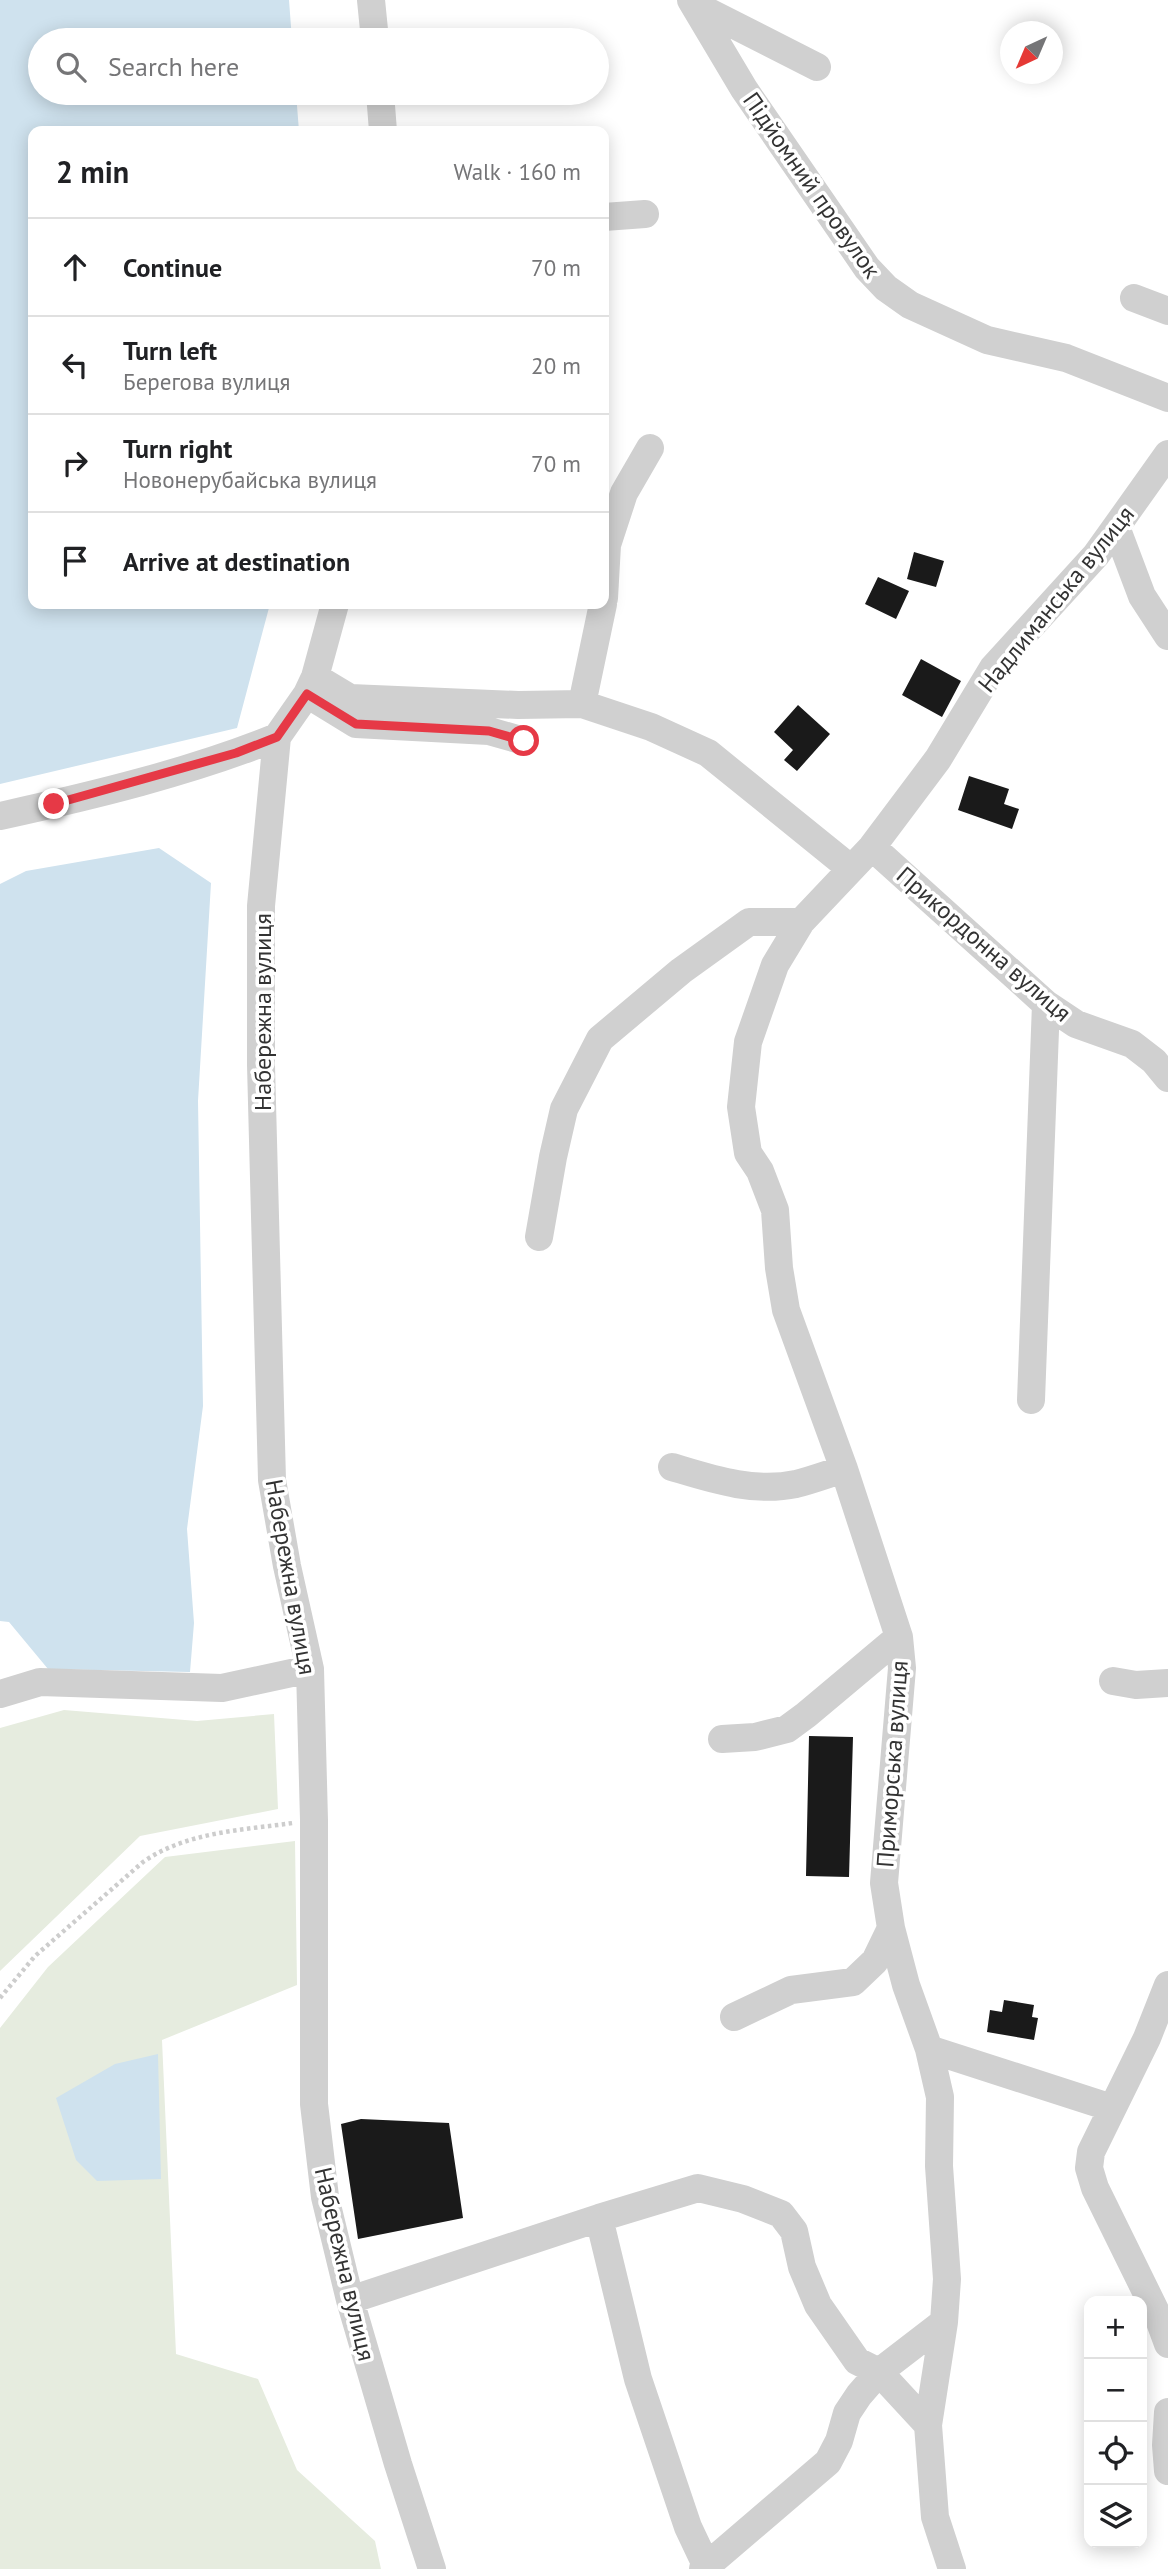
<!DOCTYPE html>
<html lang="en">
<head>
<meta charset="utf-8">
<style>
  :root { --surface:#fff; --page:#f2f2f2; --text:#202124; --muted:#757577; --line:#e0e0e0 }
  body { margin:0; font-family:"PT Sans",sans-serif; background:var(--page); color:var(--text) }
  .controls { position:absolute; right:21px; bottom:21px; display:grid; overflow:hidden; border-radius:14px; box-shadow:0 4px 18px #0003 }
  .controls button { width:63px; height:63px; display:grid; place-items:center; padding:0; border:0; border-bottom:2px solid var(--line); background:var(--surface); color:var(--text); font:35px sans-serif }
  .compass { position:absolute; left:1000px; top:21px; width:63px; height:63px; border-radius:50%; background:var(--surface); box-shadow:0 4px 18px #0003; rotate:224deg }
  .stop { position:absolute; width:21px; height:21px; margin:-16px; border:5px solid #e63946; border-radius:50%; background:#fff }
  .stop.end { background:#e63946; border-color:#fff; box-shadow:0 2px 7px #0008 }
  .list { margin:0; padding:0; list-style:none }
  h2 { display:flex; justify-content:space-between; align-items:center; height:91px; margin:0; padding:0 28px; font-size:30px }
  h2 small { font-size:23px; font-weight:400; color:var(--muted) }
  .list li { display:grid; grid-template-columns:46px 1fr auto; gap:21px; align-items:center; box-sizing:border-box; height:98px; padding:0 28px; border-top:2px solid var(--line) }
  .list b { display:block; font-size:26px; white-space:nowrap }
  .list p { margin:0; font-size:23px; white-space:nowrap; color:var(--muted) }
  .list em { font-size:23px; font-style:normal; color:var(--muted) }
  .icon { flex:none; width:38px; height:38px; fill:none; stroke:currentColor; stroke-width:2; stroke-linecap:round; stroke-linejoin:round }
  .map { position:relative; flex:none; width:1168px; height:2569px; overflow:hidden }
  .search { position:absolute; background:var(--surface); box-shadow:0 4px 18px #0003; left:28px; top:28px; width:581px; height:77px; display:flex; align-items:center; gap:18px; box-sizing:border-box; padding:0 24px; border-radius:38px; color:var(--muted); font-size:26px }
  .panel { position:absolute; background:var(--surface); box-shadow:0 4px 18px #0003; left:28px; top:126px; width:581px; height:483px; border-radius:14px }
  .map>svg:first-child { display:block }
  .green { fill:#e6ecdf }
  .water { fill:#cfe2ee }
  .building { fill:#1a1a1a }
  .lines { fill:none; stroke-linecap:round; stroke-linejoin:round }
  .path { stroke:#cdcdcd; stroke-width:4.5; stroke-dasharray:3.5 3.5; stroke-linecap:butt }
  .minor { stroke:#d0d0d0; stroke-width:28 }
  .route { stroke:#e63946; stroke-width:9 }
  .labels { text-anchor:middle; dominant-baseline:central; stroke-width:7; stroke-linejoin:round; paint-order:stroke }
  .street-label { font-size:24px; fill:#333; stroke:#fff }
</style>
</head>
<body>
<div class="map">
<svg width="1168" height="2569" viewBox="0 0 1168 2569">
  <rect width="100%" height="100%" fill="#fff"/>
  <!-- green -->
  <path class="green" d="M64,1710L197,1721L274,1714L278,1809L140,1836L0,1971V1728Z
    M295,1841L297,1985L162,2040L176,2354L258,2379L297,2470L375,2541L381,2569H0V2028L48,1967L165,1857Z"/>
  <!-- water -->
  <path class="water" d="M0,0H289L292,40H40V93H296L299,131H33V604H270L237,728L0,784Z
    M159,848L211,883L198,1101L203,1406L187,1529L194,1623L190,1672L48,1669L9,1622L0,1621V884L26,871Z
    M158,2054L161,2179L97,2181L76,2160L56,2098L115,2064Z"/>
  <!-- building -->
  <path class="building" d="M914,552L944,561L936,587L907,579Z
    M878,577L909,591L896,619L865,604Z
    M921,659L961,681L942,717L902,695Z
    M798,705L830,734L797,771L784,760L793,750L774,732Z
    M969,776L1009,789L1004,804L1019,809L1012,829L958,810Z
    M809,1736L853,1737L849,1877L806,1876Z
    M1004,2000L1034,2005L1032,2017L1038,2018L1034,2040L987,2032L990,2010L1002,2012Z
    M361,2119L449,2123L463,2218L358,2239L341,2124Z"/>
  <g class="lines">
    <!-- path -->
    <path class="path" d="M0,1998L35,1956L143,1862C186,1832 242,1830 293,1823"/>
    <!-- minor -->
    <path class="minor" d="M371,0L375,40
      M691,0L744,89L867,268L886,288L910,305L987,340L1066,358L1168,398
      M695,5L817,67
      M380,93L383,131
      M604,217L645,214
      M1134,298L1168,311
      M1116,527L1142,596L1168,636
      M604,598L607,545L624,493L650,448
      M315,677L350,698L518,705L582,704L651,727L708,753L850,868
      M312,697L356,724L489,731L524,741
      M582,704L603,604
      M277,737L261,906V1065L272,1480L287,1566L310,1669L314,1820V2104L325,2197L350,2300L398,2464L432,2569
      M277,737L307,694L315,677L335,604
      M0,816C91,796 191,772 277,737
      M872,847L1046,1004L1076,1024L1132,1044L1154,1061L1168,1078
      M539,1237L553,1157L564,1109L600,1039L681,971L749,922H801
      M1031,1400L1046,1004
      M672,1467C712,1479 753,1493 796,1484C812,1480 828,1474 844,1469
      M1113,1681L1136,1685L1168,1683
      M0,1694L40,1682L222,1688L310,1669
      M722,1739L755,1737L787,1729L806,1715L899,1637
      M1168,1985L1147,2038L1091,2152L1089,2168L1095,2188L1157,2314L1168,2344
      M734,2017L791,1990L853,1982L875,1961L891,1928
      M929,2049L1112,2108
      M599,2218L638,2379L688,2527L706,2565
      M350,2300L599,2218L698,2188L743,2199L781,2214L794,2231L802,2267L818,2305L857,2361L879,2372L928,2425
      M1168,2412L1166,2445L1168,2471
      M703,2569L828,2462L839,2441L847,2413L859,2395L879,2372L944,2322
      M952,2569L935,2517L928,2425L944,2322L947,2279L939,2166L940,2097L929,2049L906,1985L891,1928L884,1883L902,1668L899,1637L844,1469L786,1310L779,1268L775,1210L760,1171L748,1153L741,1107L748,1042L775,965L801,922L872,847L938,759L993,668L1096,555L1168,454"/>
  </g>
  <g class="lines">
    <!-- route -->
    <path class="route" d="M54,804L236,753L277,737L307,694L356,724L489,731L524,741"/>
  </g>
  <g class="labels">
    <!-- street labels -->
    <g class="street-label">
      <text transform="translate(812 185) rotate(55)">Підйомний провулок</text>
      <text transform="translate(1056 599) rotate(-51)">Надлиманська вулиця</text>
      <text transform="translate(984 944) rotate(41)">Прикордонна вулиця</text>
      <text transform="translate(262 1012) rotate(-90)">Набережна вулиця</text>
      <text transform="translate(291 1577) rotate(80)">Набережна вулиця</text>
      <text transform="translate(892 1764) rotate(-86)">Приморська вулиця</text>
      <text transform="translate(345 2264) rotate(77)">Набережна вулиця</text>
    </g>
  </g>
</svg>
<div class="controls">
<button>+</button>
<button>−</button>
<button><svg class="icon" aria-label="locate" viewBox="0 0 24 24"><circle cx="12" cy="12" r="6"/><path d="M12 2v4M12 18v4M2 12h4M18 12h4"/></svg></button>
<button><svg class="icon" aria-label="layers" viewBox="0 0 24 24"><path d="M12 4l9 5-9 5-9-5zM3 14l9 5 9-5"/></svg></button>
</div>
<svg class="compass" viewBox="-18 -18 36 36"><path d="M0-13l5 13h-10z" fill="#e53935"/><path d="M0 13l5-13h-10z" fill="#757577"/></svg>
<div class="stop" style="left:524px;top:741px"></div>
<div class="stop end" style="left:54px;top:804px"></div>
<div class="search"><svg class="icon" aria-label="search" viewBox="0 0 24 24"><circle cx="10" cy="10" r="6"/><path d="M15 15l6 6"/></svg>Search here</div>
<section class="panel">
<h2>2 min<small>Walk · 160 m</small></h2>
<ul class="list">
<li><svg class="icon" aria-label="ahead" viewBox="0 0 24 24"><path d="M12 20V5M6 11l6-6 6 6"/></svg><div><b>Continue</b></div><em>70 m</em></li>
<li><svg class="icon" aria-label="left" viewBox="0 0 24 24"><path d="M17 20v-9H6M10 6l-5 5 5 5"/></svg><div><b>Turn left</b><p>Берегова вулиця</p></div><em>20 m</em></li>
<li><svg class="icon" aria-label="right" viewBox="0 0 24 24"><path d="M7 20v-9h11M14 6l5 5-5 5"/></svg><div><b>Turn right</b><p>Новонерубайська вулиця</p></div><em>70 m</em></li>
<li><svg class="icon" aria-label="arrive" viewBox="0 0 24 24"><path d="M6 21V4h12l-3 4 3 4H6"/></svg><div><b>Arrive at destination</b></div></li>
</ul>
</section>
</div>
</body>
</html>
